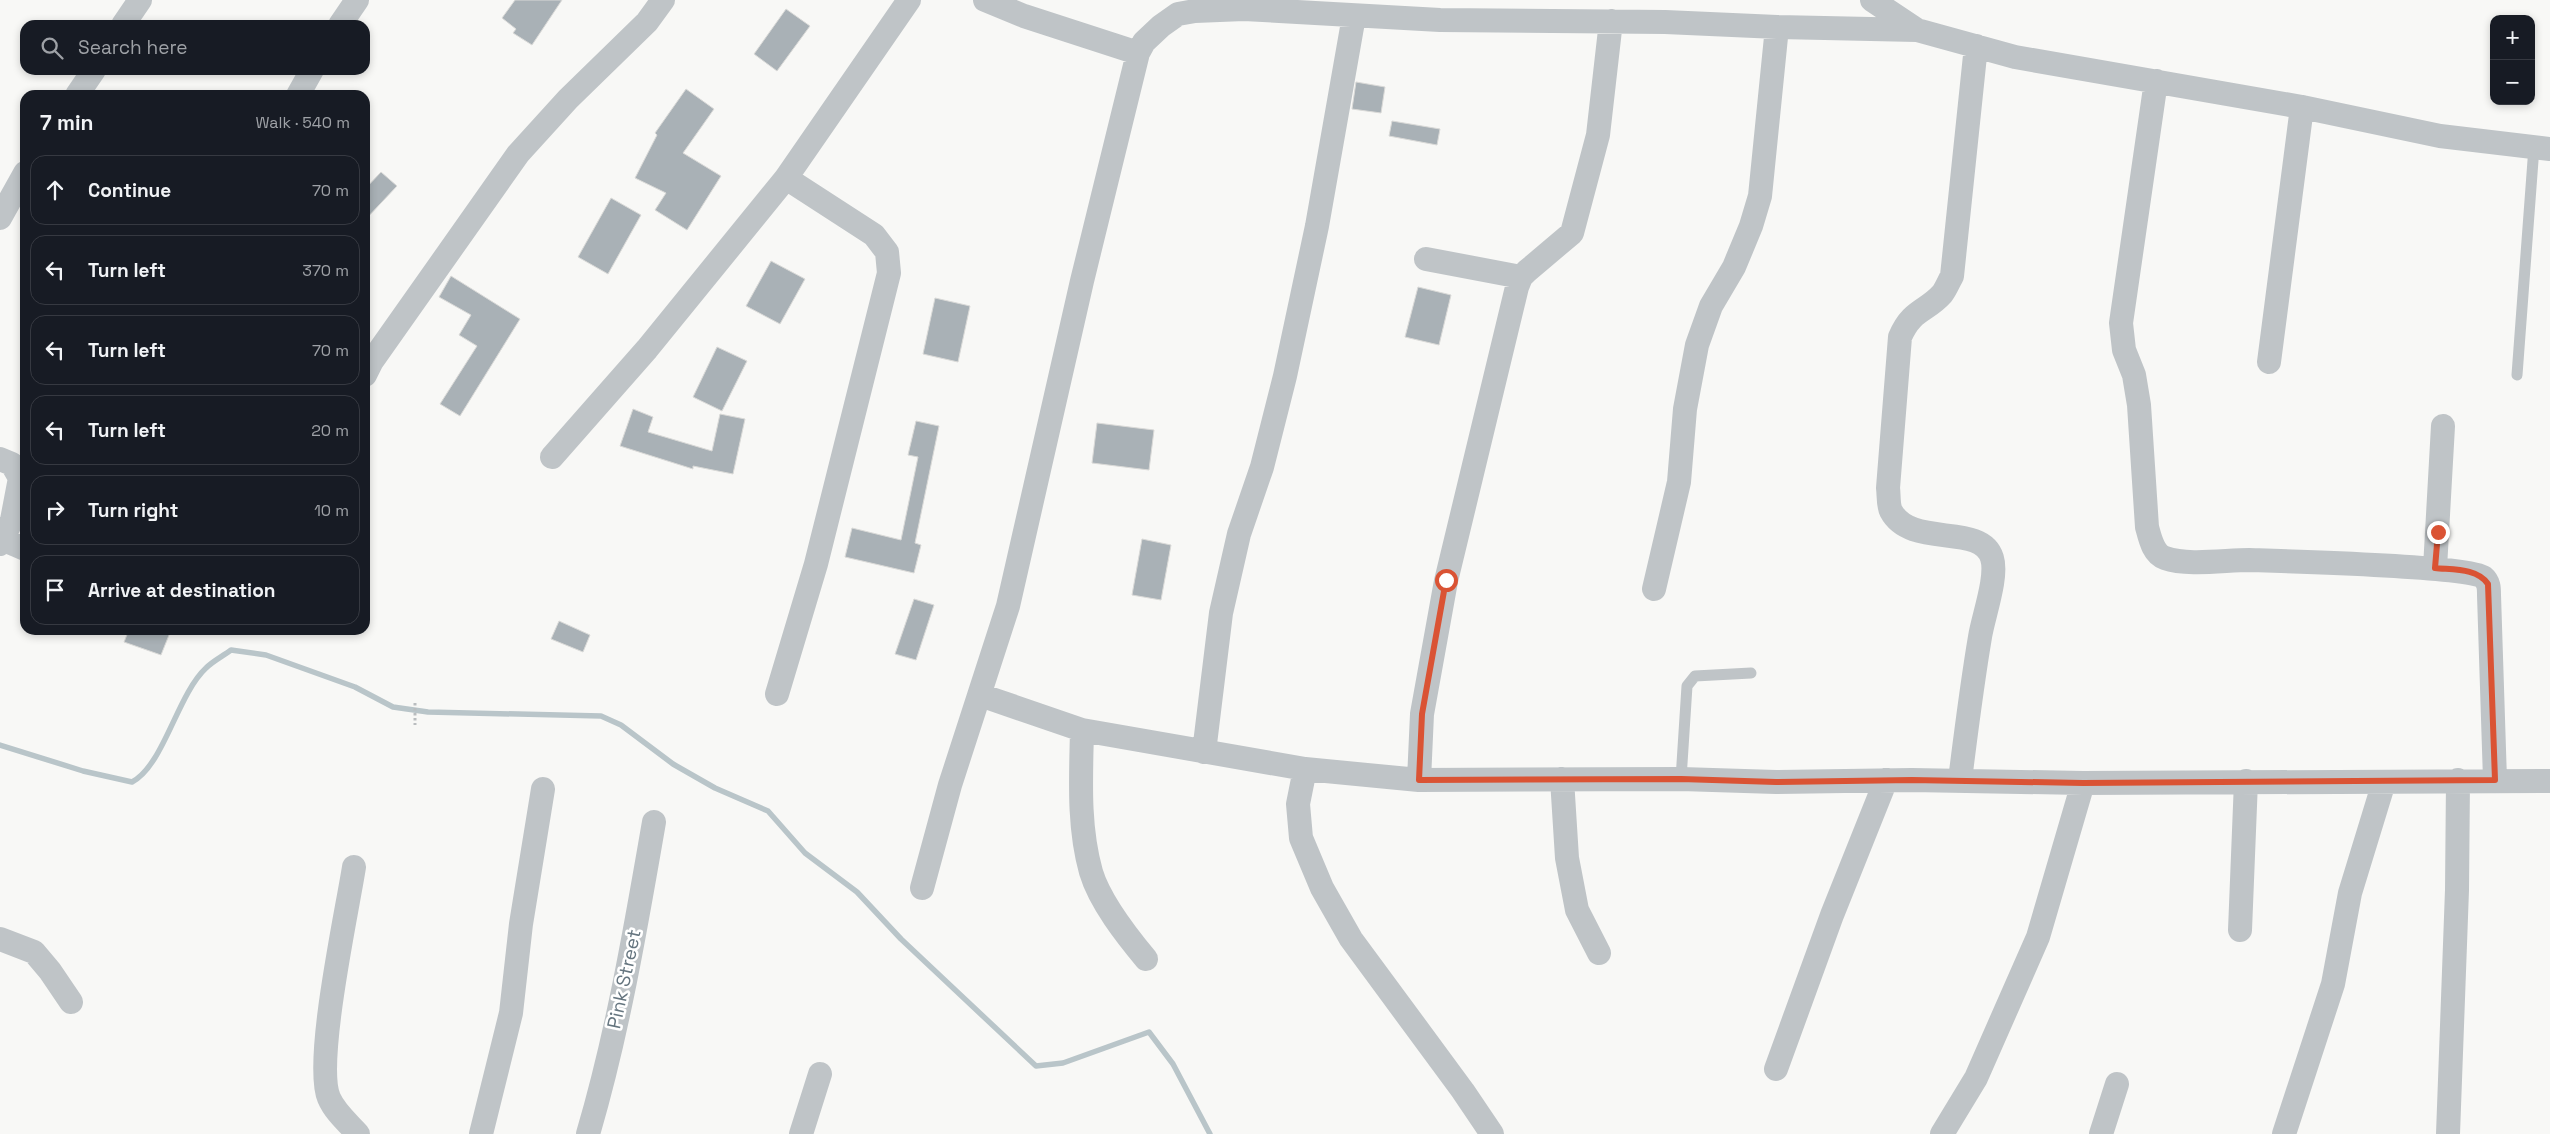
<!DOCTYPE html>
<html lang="en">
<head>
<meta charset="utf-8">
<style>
  :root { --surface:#171b24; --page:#20242c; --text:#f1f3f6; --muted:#9ea1a6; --line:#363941 }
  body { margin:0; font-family:"Space Grotesk",sans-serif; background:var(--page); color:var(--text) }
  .controls { position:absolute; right:15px; top:15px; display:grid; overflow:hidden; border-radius:10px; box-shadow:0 2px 8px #0003 }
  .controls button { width:45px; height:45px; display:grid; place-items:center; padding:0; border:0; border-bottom:1px solid var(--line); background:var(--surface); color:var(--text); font:25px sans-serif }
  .stop { position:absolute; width:15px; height:15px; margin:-11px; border:4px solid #da5334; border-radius:50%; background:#fff }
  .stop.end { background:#da5334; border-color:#fff; box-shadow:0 1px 5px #0008 }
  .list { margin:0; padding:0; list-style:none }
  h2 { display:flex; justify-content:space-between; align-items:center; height:65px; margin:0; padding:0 20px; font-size:21px }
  h2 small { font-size:16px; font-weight:400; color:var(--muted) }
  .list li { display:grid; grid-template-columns:32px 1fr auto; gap:15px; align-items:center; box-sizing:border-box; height:70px; margin:0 10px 10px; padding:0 10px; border:1px solid var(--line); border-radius:15px }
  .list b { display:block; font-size:19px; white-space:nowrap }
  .list em { font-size:16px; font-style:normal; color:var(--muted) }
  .icon { flex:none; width:28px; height:28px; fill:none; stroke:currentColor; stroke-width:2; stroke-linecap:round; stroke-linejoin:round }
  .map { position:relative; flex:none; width:2550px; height:1134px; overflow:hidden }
  .search { position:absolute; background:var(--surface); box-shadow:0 2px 8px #0003; left:20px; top:20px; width:350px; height:55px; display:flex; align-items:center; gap:12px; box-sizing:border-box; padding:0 18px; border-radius:15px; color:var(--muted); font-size:19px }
  .panel { position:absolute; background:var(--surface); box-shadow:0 2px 8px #0003; left:20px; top:90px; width:350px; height:545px; border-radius:15px }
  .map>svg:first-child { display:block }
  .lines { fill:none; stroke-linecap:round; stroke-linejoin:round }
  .stream { stroke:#b9c5c9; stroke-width:5.5 }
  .building { fill:#a9b1b6; stroke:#dadad8 }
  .path { stroke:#babdbf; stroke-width:3; stroke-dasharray:2.5 2.5; stroke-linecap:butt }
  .service { stroke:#bfc4c7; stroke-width:11 }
  .minor { stroke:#bfc4c7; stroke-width:24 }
  .route { stroke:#da5334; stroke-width:6 }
  .labels { text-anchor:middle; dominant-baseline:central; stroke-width:5; stroke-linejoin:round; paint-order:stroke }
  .street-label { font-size:19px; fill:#65757f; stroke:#fff }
</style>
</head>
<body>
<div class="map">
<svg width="2550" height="1134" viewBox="0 0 2550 1134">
  <rect width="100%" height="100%" fill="#f8f8f6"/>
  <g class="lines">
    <!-- stream -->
    <path class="stream" d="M0,745L83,771L132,782C164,765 177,695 206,668C213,661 223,656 231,650L266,655L355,687L393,707L428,712L601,716L621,725L673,764L715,788L768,811L805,853L857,892L901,939L1036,1066L1063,1063L1149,1032L1173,1064L1210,1134"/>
  </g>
  <!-- building -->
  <path class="building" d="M515,0H562L532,45L513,33L516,29L502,18Z
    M786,9L810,26L777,71L754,54Z
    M1356,82L1385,87L1381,113L1352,109Z
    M686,89L714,109L683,153L721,176L687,230L655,210L666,193L635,178L657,135L655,133Z
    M1392,121L1440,129L1437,145L1389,136Z
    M381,172L397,186L365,220V189Z
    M611,198L641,215L608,274L578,257Z
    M771,261L805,279L780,324L746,306Z
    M451,276L520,319L460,416L440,404L477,346L459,335L471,315L439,297Z
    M1418,287L1451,295L1439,345L1405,337Z
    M935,298L970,306L958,362L923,354Z
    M717,347L747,361L722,411L693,397Z
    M633,409L653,417L648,432L712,451L720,414L745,419L733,474L693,466V469L620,446Z
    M916,421L939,426L915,543L921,545L914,573L845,557L852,528L901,540L918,457L908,455Z
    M1097,423L1154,430L1149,470L1092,463Z
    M1142,539L1171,545L1161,600L1132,595Z
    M914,599L934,605L916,660L895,654Z
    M559,621L590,635L583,652L551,639Z
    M129,630H171L161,655L124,642Z"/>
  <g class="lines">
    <!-- path -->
    <path class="path" d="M415,703V725"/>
    <!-- service -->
    <path class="service" d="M2517,375L2534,147
      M1681,779L1687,686L1695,676L1751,673"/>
    <!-- minor -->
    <path class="minor" d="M985,0L1024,16L1138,53
      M1872,0L1917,30L2015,57L2302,107L2440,136L2550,149
      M123,25L140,0
      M340,25L357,0
      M2156,81L2121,323L2124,350L2134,375L2139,405L2147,527C2150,538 2153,554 2165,558C2188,566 2225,560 2249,560C2279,561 2470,566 2483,577C2489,582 2489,588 2489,595L2495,780
      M77,95L94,70
      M298,95L312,70
      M0,218L25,173
      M1426,259L1521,277
      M2269,362L2302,107
      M365,375L372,361L518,154L568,99L647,22L663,0
      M552,457L647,349L786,178L909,0
      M0,459L12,464L20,478L12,520L0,544
      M4,540L25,549
      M2435,568L2443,426
      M1654,589L1679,482L1685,409L1697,345L1711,306L1734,267L1751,226L1760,196L1777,27
      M777,694L816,564L889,273L887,252L874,235L786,178
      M980,695L1082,730L1305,769L1419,780L1681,779L1776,782L1912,780L2083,783L2550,781
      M1082,730C1081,777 1078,826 1091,872C1100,902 1126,935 1146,959
      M1204,752L1221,613L1239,534L1262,467L1285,376L1317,226L1354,16
      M1305,769L1298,804L1301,838L1322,888L1351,939L1463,1091L1492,1134
      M1562,779L1567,858L1577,910L1599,953
      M1419,780L1422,714L1446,581L1517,287L1521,277L1527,271L1572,233L1598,135L1611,21
      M1960,780C1966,732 1972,684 1980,637C1983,617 1998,577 1992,558C1981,522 1911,549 1891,511C1888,505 1889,495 1888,488L1900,337C1912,309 1926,312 1942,294C1946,289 1949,281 1952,276L1976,46
      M354,867C347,912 314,1063 329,1098C335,1112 348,1123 358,1134
      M922,888L950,785L1008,606L1082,281L1138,53L1144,42L1161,26L1178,14L1195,11L1244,9L1440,20L1665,22L1777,27L1917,30
      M2240,930L2246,781
      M0,939L34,952L50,971L71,1002
      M1776,1069L1832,915L1886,780
      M481,1134L511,1013L521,924L543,789
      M588,1134C618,1032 636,926 654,822
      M801,1134L820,1074
      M1942,1134L1976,1078L2038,937L2083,783
      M2101,1134L2117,1084
      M2284,1134L2333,984L2350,893L2384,782
      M2448,1134L2457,890L2458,780"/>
  </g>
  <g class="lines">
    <!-- route -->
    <path class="route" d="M1446,580L1422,714L1419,780L1681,779L1776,782L1912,780L2083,783L2495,780L2488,584C2477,568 2453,570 2435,568L2438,532"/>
  </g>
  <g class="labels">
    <!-- street labels -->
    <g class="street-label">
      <text transform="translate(624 979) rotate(-78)">Pink Street</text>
    </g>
  </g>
</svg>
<div class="controls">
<button>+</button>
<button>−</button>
</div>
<div class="stop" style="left:1446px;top:580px"></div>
<div class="stop end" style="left:2438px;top:532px"></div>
<div class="search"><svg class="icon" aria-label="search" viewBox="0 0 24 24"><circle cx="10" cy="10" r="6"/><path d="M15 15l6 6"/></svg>Search here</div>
<section class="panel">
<h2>7 min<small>Walk · 540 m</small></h2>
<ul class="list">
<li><svg class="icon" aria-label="ahead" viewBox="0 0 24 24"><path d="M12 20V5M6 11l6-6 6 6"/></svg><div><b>Continue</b></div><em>70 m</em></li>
<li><svg class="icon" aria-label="left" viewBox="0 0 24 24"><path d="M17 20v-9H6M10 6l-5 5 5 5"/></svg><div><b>Turn left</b></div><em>370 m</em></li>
<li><svg class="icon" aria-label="left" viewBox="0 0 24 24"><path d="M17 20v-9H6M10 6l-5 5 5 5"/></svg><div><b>Turn left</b></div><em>70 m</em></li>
<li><svg class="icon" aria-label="left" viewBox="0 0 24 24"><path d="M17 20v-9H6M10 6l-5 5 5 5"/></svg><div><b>Turn left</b></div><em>20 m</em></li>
<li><svg class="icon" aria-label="right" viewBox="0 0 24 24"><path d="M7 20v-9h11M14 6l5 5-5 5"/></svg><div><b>Turn right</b></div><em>10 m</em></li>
<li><svg class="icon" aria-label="arrive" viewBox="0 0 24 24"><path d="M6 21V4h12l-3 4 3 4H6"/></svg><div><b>Arrive at destination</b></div></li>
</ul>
</section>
</div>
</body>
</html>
